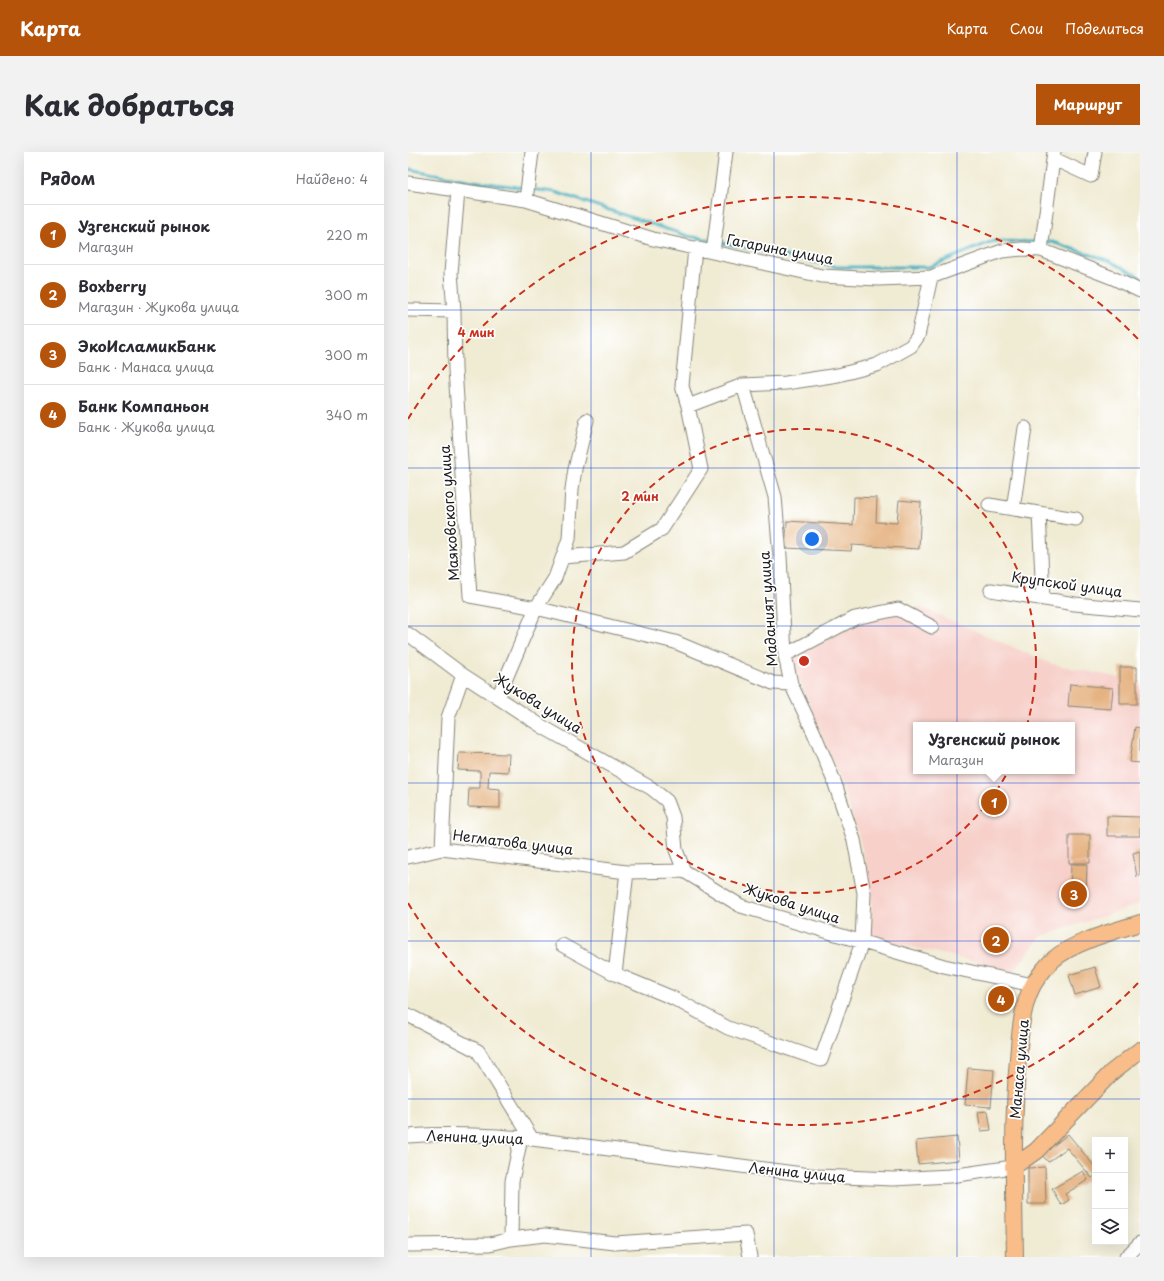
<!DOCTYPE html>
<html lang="ru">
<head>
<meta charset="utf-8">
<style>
  :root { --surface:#fff; --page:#f2f2f3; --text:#2b2b33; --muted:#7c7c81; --line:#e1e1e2; --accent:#b45309 }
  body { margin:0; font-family:"Playpen Sans",sans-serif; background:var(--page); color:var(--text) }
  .controls { position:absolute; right:12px; bottom:12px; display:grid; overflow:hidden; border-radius:0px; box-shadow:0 4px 16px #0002 }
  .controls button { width:36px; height:36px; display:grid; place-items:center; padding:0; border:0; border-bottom:1px solid var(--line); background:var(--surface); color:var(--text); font:20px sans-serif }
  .you { position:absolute; left:404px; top:387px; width:14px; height:14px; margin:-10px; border:3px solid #fff; border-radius:50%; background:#1a73e8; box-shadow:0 0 0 6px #1a73e833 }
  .badge { display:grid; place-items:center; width:26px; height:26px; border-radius:50%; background:var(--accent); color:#fff; font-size:13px; font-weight:700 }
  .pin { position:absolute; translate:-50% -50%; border:2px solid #fff; box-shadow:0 1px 4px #0006 }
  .popup { position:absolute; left:505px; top:570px; width:162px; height:52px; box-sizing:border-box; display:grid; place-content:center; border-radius:0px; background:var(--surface); filter:drop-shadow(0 1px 3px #0005); font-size:13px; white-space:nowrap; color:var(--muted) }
  .popup b { font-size:15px; color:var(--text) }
  .popup::after { content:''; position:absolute; left:50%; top:100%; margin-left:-8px; border:8px solid transparent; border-top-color:var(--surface) }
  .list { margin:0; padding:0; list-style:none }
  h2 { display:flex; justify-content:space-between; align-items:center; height:52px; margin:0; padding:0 16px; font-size:17px }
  h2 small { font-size:13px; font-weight:400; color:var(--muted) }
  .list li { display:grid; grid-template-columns:26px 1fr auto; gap:12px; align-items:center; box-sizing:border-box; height:60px; padding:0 16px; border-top:1px solid var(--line) }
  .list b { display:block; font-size:15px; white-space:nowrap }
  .list p { margin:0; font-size:13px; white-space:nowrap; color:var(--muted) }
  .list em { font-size:13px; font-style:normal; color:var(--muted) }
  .icon { flex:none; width:22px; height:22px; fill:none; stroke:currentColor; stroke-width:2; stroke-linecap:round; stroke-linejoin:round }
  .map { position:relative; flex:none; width:732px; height:1105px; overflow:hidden; border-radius:0px }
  header { display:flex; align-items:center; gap:24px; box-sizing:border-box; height:56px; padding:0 20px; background:var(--accent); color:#fff }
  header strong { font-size:19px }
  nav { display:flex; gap:22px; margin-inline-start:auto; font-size:14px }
  .intro { display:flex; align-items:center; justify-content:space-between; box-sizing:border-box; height:96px; padding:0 24px }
  h1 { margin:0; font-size:28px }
  .button { padding:10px 18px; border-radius:0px; background:var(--accent); color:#fff; font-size:14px; font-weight:700 }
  main { display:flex; gap:24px; padding:0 24px }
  aside { flex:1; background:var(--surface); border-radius:0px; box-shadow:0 4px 16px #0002 }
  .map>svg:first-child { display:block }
  .built { fill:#f7d0ca; fill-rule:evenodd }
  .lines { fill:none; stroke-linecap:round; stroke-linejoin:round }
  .stream { stroke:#41aebf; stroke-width:3 }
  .building { fill:#e5b281 }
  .minor-casing { stroke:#868478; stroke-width:15 }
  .major-casing { stroke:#868478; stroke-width:18 }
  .minor { stroke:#fff; stroke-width:13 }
  .major { stroke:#f8bd88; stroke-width:16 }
  .grid { fill:none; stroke:#1d4ed8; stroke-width:1; stroke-opacity:0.55 }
  .ring { fill:none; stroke:#c8321e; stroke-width:2; stroke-dasharray:7 5 }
  .labels { text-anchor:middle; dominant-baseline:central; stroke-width:3.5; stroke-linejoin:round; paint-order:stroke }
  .street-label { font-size:14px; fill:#1c1c1c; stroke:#fff }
  .centre { fill:#c8321e; stroke:#fff; stroke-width:2 }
  .ring-label { font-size:12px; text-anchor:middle; font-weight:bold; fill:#c8321e; stroke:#fff; stroke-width:3.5; stroke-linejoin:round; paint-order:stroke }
</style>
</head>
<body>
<header>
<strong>Карта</strong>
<nav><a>Карта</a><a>Слои</a><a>Поделиться</a></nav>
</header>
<div class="intro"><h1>Как добраться</h1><a class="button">Маршрут</a></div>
<main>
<aside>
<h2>Рядом<small>Найдено: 4</small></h2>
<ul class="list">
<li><span class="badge">1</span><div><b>Узгенский рынок</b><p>Магазин</p></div><em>220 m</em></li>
<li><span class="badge">2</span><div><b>Boxberry</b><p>Магазин · Жукова улица</p></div><em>300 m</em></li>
<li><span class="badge">3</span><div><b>ЭкоИсламикБанк</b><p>Банк · Манаса улица</p></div><em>300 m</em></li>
<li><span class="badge">4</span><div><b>Банк Компаньон</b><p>Банк · Жукова улица</p></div><em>340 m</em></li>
</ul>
</aside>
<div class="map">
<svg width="732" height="1105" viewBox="0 0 732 1105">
  <rect width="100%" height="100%" fill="#fff"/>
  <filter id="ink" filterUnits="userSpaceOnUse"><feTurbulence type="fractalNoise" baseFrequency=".025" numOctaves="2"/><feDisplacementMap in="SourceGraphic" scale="8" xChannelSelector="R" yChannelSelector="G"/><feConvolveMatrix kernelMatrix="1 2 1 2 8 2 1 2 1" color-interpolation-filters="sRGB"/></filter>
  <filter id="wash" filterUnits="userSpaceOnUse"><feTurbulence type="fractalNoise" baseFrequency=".012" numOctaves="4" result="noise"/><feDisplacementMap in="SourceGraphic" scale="16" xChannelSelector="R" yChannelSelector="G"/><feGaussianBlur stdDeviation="0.9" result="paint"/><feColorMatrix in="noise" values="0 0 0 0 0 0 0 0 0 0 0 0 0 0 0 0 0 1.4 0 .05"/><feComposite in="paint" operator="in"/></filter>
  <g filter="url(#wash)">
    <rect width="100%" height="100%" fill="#f0ebd3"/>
    <!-- built -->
    <path class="built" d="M512,455L644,512L732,530V752L632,785L606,819L462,785L464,740L450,680L429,620L383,507L448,473ZM508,573H664V619H508Z"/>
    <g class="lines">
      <!-- stream -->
      <path class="stream" d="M0,17L65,29L117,36
        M122,37L147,40L280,84L303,88
        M310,90L430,115H521L585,89L631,90
        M637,90H644L702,109L732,125"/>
    </g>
    <g id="blocks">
      <!-- building -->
      <path class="building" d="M446,345L469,346L468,370L489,371L491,348L513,350L511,397L444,393L443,399L377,396L379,369L445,373Z
        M712,515H729V552H712Z
        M662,532L705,536L703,557L660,554Z
        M727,575L732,576V611L722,610Z
        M51,601L101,602L100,620L81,619L80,636L92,637V656L60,655L61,636H72V619L50,618Z
        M699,664L732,665V684H699Z
        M661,683H682V711H661Z
        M732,699V724L729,725L725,701Z
        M663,712H679L678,745L662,744Z
        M687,815L693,835L667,843L661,823Z
        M560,916L586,918L583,955L557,953Z
        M580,959L583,978L573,979L570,960Z
        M660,982L687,1015V1024L684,1026L659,996L640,1010L634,1003Z
        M549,985L551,1008L510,1012L508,989Z
        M637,1015L638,1052H620V1016Z
        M675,1019L680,1028L657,1042L661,1048L653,1053L644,1037Z"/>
    </g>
  </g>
  <g filter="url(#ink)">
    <use href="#blocks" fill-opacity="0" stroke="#868478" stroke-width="1"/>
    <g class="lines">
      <!-- minor casing -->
      <g class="minor-casing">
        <path id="minor" d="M646,7L683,24L687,0
          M0,31L118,48L245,87L414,124L470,127L523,125L594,99L614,97L633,98L705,126L732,139
          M50,39L43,121L46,159L47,217L62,444L128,456L267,490L365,531L383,532
          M118,48L124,0
          M633,98L646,0
          M305,100L318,0
          M0,158L46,159
          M280,254L335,233L378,231L430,223L469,213L503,194L510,184L523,125
          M581,353L668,367
          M605,357L617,276
          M631,361L635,447
          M155,405L216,400L254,377L293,317L280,254L274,234L287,96
          M583,438L667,452L732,458
          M0,482L55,523L135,575L243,636L259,649L265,665L268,698L276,719L333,754L536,814L625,833
          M377,503L447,466L490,457L524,475
          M55,523L40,566L34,697L219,720L276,719
          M90,545L128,456L147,426L161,387L164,337L167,317L179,268
          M0,705L34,697
          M154,793L207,822L265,846L320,876L413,908L454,790L456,741L446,688L426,629L406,581L383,532L377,503L372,404L367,345L335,233
          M207,822L219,720
          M0,863L70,899L124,987
          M0,984C41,981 83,983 124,987L410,1024L485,1027L542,1024L605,1015
          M103,1087L104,1029L113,986
          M0,1093L82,1092L103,1087L137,1083L207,1091L338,1082L342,1105
          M718,1105L732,1091"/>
      </g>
      <!-- major casing -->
      <g class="major-casing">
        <path id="major" d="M605,1015L628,999L704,920L732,898
          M607,1105C606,1039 604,973 610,907C612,884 613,855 625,833C629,826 639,813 646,807C665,790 707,779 732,771"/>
      </g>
      <!-- minor -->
      <use href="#minor" class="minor"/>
      <!-- major -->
      <use href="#major" class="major"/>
    </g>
  </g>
  <!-- grid -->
  <path class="grid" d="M183,0V1105M366,0V1105M549,0V1105M0,158H732M0,316H732M0,474H732M0,631H732M0,789H732M0,947H732"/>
  <!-- distance rings -->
  <g class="ring">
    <circle cx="396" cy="509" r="232"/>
    <path d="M730 831A464 464 0 0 1 0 751M0 267A464 464 0 0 1 730 187"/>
  </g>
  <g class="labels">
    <!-- street labels -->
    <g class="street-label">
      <text transform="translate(372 97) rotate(11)">Гагарина улица</text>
      <text transform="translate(41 361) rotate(-94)">Маяковского улица</text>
      <text transform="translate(659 432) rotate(8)">Крупской улица</text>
      <text transform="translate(360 457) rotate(-94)">Маданият улица</text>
      <text transform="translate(130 551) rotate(32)">Жукова улица</text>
      <text transform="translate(105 690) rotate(7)">Негматова улица</text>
      <text transform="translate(384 751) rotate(18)">Жукова улица</text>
      <text transform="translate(611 917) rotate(-85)">Манаса улица</text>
      <text transform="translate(67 985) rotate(2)">Ленина улица</text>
      <text transform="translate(389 1020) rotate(6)">Ленина улица</text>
    </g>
  </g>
  <circle cx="396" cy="509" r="6" class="centre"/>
  <g class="ring-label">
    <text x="68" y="185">4 мин</text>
    <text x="232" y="349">2 мин</text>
  </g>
</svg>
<div class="controls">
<button>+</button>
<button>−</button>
<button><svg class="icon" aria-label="layers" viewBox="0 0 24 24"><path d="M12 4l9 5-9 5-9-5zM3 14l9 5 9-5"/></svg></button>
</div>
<div class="you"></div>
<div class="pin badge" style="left:586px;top:650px">1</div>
<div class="popup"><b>Узгенский рынок</b>Магазин</div>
<div class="pin badge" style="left:588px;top:788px">2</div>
<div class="pin badge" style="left:666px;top:742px">3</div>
<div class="pin badge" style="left:593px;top:847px">4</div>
</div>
</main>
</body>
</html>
